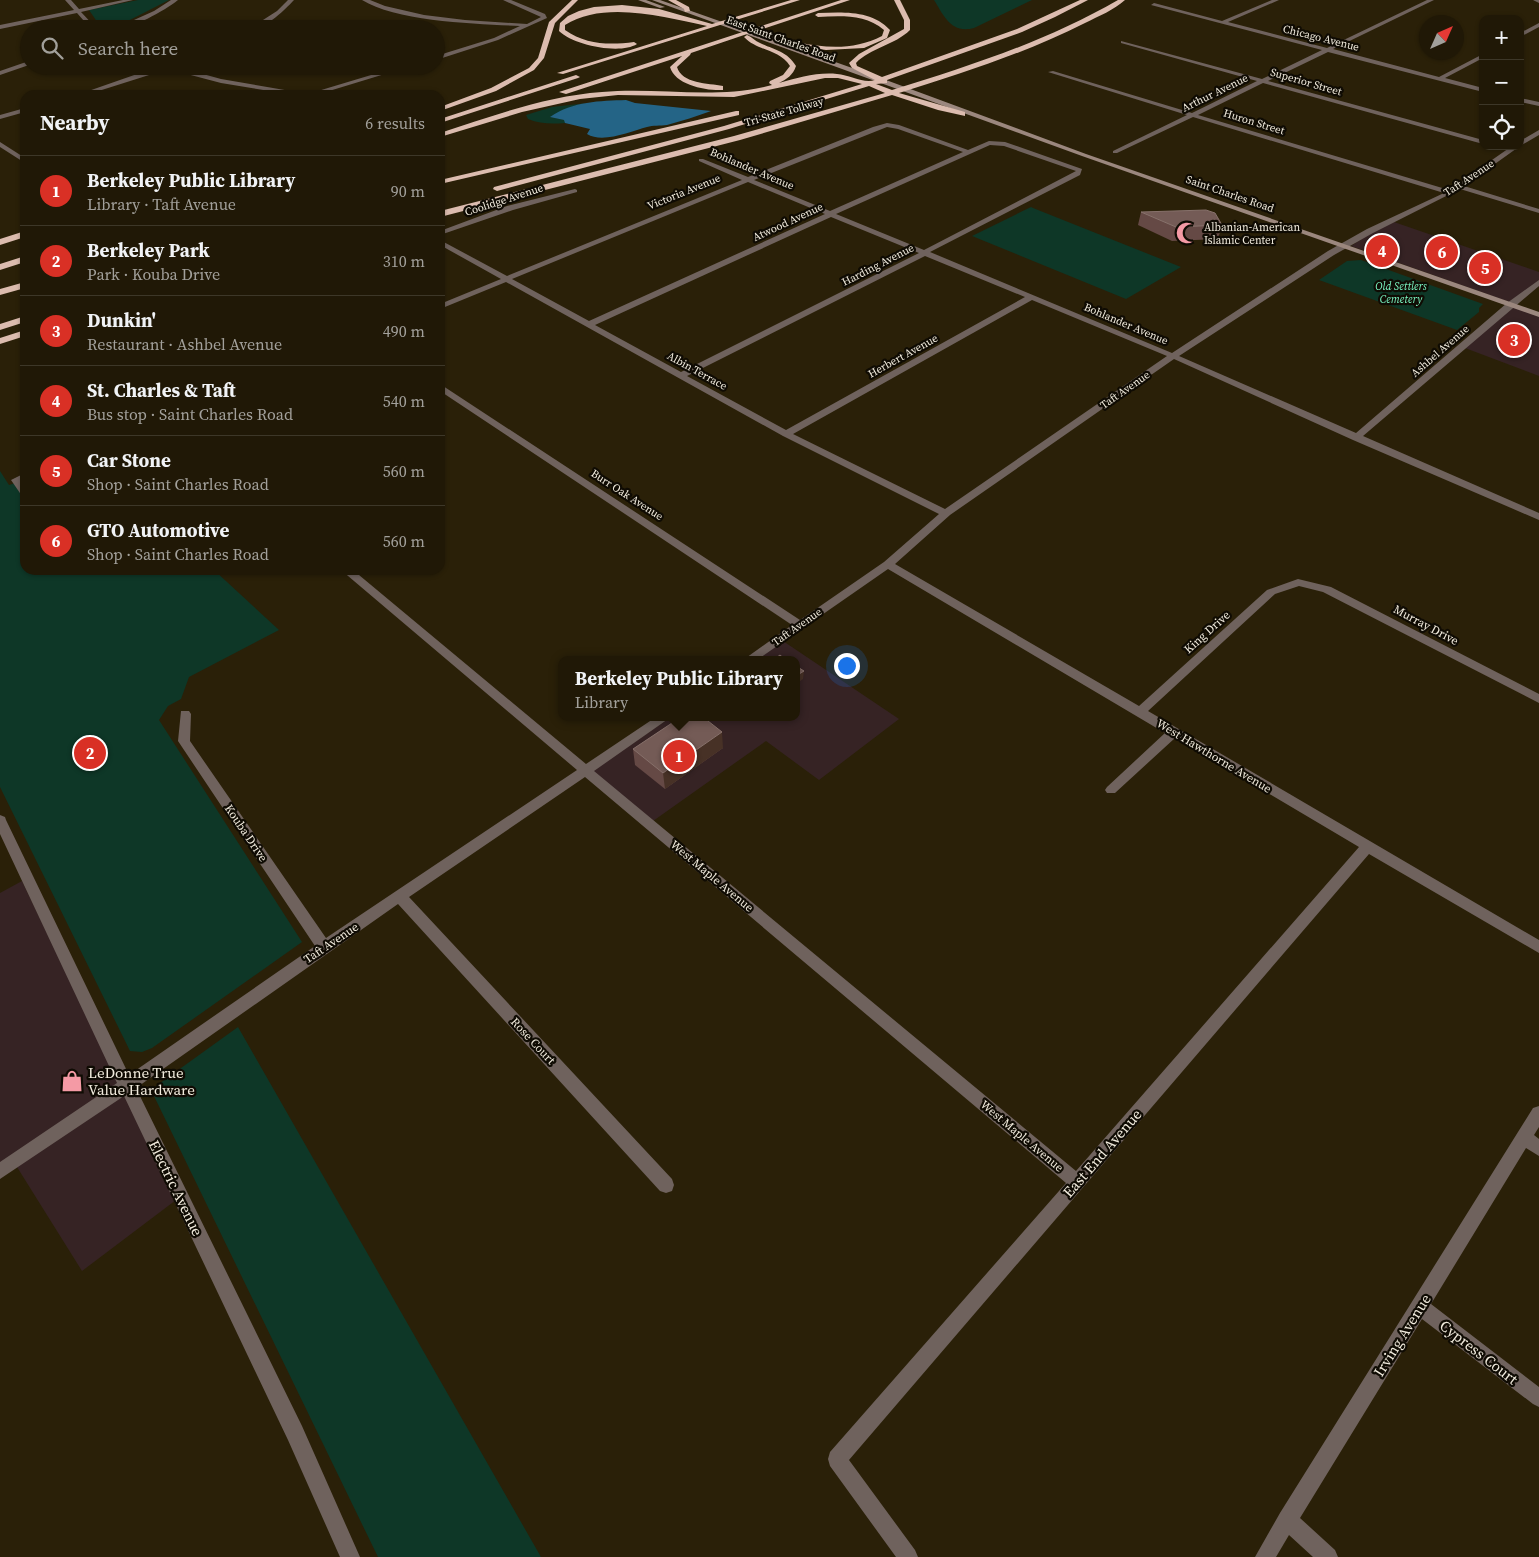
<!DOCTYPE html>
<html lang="en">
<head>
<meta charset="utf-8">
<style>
  :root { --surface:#201806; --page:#282110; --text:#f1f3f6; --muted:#a2a09b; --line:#3d3728; --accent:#d93025 }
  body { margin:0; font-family:"Source Serif 4",serif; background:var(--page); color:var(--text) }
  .controls { position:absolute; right:15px; top:15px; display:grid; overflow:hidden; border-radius:10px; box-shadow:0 1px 4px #0004 }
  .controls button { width:45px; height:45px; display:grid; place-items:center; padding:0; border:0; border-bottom:1px solid var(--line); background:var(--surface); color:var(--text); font:25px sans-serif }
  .compass { position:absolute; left:1419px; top:15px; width:45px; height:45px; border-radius:50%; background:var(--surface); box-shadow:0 1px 4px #0004; rotate:45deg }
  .you { position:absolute; left:846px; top:665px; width:18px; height:18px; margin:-12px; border:4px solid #fff; border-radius:50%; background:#1a73e8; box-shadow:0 0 0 8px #1a73e833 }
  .badge { display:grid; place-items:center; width:32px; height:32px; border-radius:50%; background:var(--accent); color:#fff; font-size:16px; font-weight:700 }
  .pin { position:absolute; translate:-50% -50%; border:2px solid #fff; box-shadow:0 1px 5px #0006 }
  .popup { position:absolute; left:558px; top:656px; width:242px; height:65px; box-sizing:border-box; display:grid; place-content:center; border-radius:10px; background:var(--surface); filter:drop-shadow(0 1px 4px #0005); font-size:16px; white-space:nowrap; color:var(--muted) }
  .popup b { font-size:19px; color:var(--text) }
  .popup::after { content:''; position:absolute; left:50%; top:100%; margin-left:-10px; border:10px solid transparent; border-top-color:var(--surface) }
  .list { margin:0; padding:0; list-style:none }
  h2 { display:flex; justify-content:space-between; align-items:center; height:65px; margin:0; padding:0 20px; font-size:21px }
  h2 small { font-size:16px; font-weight:400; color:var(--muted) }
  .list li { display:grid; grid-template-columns:32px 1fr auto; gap:15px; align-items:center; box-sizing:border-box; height:70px; padding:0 20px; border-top:1px solid var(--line) }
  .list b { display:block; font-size:19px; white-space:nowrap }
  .list p { margin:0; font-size:16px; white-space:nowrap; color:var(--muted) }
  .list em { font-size:16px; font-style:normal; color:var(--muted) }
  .icon { flex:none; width:28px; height:28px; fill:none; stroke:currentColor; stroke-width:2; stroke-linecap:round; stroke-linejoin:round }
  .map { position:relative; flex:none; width:1539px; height:1557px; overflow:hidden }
  .search { position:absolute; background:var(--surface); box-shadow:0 1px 4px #0004; left:20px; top:20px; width:425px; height:55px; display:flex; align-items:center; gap:12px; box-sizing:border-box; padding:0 18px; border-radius:28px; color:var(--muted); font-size:19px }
  .panel { position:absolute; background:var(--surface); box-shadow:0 1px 4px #0004; left:20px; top:90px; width:425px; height:485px; border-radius:15px }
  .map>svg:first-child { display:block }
  .commercial { fill:#362324 }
  .green { fill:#0e3727 }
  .water { fill:#246486 }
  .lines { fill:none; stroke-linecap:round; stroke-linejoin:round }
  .minor { fill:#6f625d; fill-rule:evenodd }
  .secondary { fill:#9b877e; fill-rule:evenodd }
  .motorway { fill:#dcbcaf; fill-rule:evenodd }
  .wall { fill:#654945 }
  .shaded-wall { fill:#473126 }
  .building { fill:#745b56; stroke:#87716b }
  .labels { text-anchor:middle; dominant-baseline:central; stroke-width:4.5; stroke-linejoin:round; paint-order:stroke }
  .far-street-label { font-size:11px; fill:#f1ebdd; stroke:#0f0b03 }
  .far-poi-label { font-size:11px; fill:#f1ebdd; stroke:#0f0b03; text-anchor:start }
  .far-park-label { font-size:11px; font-style:italic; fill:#7cf9c5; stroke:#0f0b03 }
  .street-label { font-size:12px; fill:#f1ebdd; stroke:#0f0b03 }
  .near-poi-label { font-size:15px; fill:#f1ebdd; stroke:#0f0b03; text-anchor:start }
  .near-street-label { font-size:15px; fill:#f1ebdd; stroke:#0f0b03 }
</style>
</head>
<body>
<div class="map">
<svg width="1539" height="1557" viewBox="0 0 1539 1557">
  <rect width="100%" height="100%" fill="#2a2008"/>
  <!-- commercial -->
  <path class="commercial" d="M1394,222L1539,272V286L1515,304L1351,246L1374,231Z
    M1510,305L1539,316V376L1465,348Z
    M783,641L899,719L819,780L766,741L646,826L586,775L671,717H796V660H755Z
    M22,881L176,1200L82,1271L12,1159L0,1167V893Z"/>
  <!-- green -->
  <path class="green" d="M138,0H169L122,24L104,29H102L89,10Z
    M934,0H1032L974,28C951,34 944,16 934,0Z
    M587,103L576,105L551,117L565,120V123C552,124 540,124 528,119L526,115L552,107Z
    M1031,207L1033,208L1181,267L1126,299L972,236Z
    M1361,260L1483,304L1479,308V312L1457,330L1319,280L1347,261Z
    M0,471L9,485L25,480V570H214L279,630L189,677L181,699L168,706L159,720L302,942L152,1048L142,1052L130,1051L0,787Z
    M238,1027L541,1557H378L153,1094L156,1086Z"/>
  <!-- water -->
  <path class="water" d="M626,100L635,103L711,111C697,116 682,121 667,125C660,126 653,125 647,127C631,131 603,144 587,134L590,129L565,123L564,120L550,117C573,101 600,101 626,100Z"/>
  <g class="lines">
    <!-- minor -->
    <path class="minor" d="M65,0H71L79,9L123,0H133L81,12L97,29H91L77,13L0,29V25L74,10Z
      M171,0H178C164,11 132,29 114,29L154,11Z
      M288,0H294C283,12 265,29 249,29L277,11Z
      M362,0H370L385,6L424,15L465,20L527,24L541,17L503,0H511L545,14L547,18L498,40L436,60V56L494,38L520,26C479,24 397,22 362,0Z
      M1272,0H1279L1228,22L1327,48L1427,0H1434L1333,49L1439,77L1483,54V58L1445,78L1483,88V92L1328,52L1268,81L1483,140V144L1263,83L1198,115L1449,190L1512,146H1520L1464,186L1539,209V213L1460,189L1373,233L1334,255L1179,356L1356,433L1507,303L1539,280V286L1363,436L1539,513V520L1353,440L1174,359L950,515L895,564L1139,706L1267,590L1298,579L1331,587L1539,694V703L1323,592L1299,586L1275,594L1148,711L1539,940V953L1369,854L849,1460L915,1550L918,1557H896L830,1466L828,1459L830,1452L1066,1183L585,777L409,897L672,1179L674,1185L672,1191L666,1193L660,1191L398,904L136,1088L302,1426L360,1557H340L288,1440L124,1096L0,1179V1162L117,1083L0,834V815L5,817L6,820L129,1075L315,946L178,741L181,711H189L191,714L190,741L326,938L577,770L341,570H353L586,764L656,717H671L594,771L1076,1171L1359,847L1175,738L1115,793H1107L1105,790L1107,787L1165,733L888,569L757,660H743L792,625L440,391V384L800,620L884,562L939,514L783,436L506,282L440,309V304L501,279L440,245V240L507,276L742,180L699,161V159H703L748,177L873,127L887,123L899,125L968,150L989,141L1005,142L1082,169L1080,175L930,252L1172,353L1328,251L1367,229L1444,193L1193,117L1117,153H1113V151L1187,115L1048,72L1053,71L1192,113L1257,81L1121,43V41L1262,79L1322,50L1151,5L1154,3L1222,21ZM887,127L898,129L963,152L830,211L754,180ZM990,145L1004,146L1076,171L924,250L836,214ZM748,182L825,214L589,321L512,279ZM831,217L919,253L681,372L595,325ZM925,256L1025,297L786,430L687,376ZM1032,300L1167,356L945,509L793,434Z
      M1533,0H1539V3Z
      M1539,23V27L1520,37V33Z
      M29,61V65L0,75V71Z
      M160,66H174L221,79L308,94L401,66H411L316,95H294L221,83L168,69L86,95H77Z
      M1520,98L1539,102V106L1520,102Z
      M25,108V112L0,119V115Z
      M1539,130V135L1520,146V141Z
      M0,142L25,158V163L0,147Z
      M575,189L577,190V192L513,210L440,235V231L507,206Z
      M25,473V480L22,481L25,486V497L22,496L11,480Z
      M1539,1106V1127L1534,1135L1539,1139V1156L1526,1148L1431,1304L1539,1387V1407L1533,1404L1422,1319L1300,1518L1335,1550L1338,1557H1313L1289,1535L1276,1557H1255L1280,1513L1518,1132L1533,1108Z"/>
    <!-- secondary -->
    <path class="secondary" d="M638,0H646L665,7L660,8Z
      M652,0H660L886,80L1086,154L1539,312V317L1082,156Z"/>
    <!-- motorway -->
    <path class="motorway" d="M572,0H578L555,23L544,58L534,70L496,91L440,111V107L491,88L529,68L538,58L549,22Z
      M668,0H676L689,7L690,11L685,12L684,9Z
      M791,0H800L563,74L557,73L707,26C665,17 604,0 565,25V30C586,45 610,45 634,42L637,44C620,55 573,45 559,31L560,23L568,16L579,11L594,7L622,5L659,9L712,24Z
      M841,0H850L757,31C797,43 842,57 882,36L884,30C865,14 841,16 818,17L815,15L818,13C843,12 872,10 890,30L887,38L864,48L826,50L789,45L750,33L691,53L690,55L677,67C682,84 708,83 723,86V90C706,91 675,85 670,67L682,56L566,94L559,92Z
      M894,0H900L910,20V30C895,45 870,48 856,63L857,66L882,77L1017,29L1080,0H1088L1055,17L1022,32L887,80V83L876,84L892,90C970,66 1047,41 1118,0H1125C1114,10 1099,16 1085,23C1026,53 962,73 899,93L965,112V116L938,110L892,95L740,140L440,217V211L734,136L885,93L869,86L729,129L497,191L493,189L494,187L724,126L862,84L838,78H825L734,97L618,95L580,99L522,112L440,137V133C493,116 546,96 602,92C659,87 716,100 772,85L769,83L770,81L783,75L790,66C779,49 757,51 744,37L747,35C752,37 755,41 760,43C775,50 787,51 796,66C793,75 787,79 779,83C798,78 817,72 837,74C850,75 864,84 875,80L852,68L849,63L859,54L904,29V20Z
      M576,75L580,77L578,78L440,123V119Z
      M736,111H739V115L440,184V180Z
      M25,231V237L0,245V239Z
      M25,256V262L0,270V264Z
      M25,282V288L0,295V289Z
      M25,316V322L0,330V324Z
      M25,330V336L0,344V338Z"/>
  </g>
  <!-- wall -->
  <path class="wall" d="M1141,212L1222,225L1218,239L1172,241L1138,225Z
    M723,748L665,789L635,765L633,749Z"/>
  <!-- shaded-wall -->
  <path class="shaded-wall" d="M804,671L803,679L796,684V676Z
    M722,732L723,748L665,789L663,773Z"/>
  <!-- building -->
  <path class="building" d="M1206,210L1215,213L1222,225L1176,227L1141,212Z
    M780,655L786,660H773Z
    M796,666L804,671L796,676Z
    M681,717H703L722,732L663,773L633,749Z"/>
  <!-- icons -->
  <defs>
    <g id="mosque-bare" transform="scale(1.725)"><path d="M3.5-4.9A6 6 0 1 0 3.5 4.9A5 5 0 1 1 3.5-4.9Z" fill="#f49aa5" stroke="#0f0b03" stroke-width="2.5" paint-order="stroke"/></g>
    <g id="shop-bare" transform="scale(1.725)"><path d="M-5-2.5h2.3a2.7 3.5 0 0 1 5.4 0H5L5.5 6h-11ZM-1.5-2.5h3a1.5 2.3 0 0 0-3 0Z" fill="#f49aa5" stroke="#0f0b03" stroke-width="2.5" paint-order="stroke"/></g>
  </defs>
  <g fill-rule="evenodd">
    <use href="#mosque-bare" x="1187" y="233"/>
    <use href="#shop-bare" x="72" y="1081"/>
  </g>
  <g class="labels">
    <!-- far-street labels -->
    <g class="far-street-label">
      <text transform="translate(1321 38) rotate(14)">Chicago Avenue</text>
      <text transform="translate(781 39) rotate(20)">East Saint Charles Road</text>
      <text transform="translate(1306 82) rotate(16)">Superior Street</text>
      <text transform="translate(1215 93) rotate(-26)">Arthur Avenue</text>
      <text transform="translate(784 112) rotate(-16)">Tri-State Tollway</text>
      <text transform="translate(1254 122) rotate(17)">Huron Street</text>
      <text transform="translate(752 169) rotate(23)">Bohlander Avenue</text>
      <text transform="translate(1469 178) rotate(-33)">Taft Avenue</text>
      <text transform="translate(684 192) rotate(-22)">Victoria Avenue</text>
      <text transform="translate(1230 194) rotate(19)">Saint Charles Road</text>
      <text transform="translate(504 200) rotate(-18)">Coolidge Avenue</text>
      <text transform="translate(788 222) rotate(-25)">Atwood Avenue</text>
      <text transform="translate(878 265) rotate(-27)">Harding Avenue</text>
      <text transform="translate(1126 324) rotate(23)">Bohlander Avenue</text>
      <text transform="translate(1440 351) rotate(-41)">Ashbel Avenue</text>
      <text transform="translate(903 356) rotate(-29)">Herbert Avenue</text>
      <text transform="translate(697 371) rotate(29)">Albin Terrace</text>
      <text transform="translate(1125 390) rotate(-35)">Taft Avenue</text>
      <text transform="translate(627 495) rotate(33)">Burr Oak Avenue</text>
      <text transform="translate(797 627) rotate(-35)">Taft Avenue</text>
    </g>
    <!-- far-poi labels -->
    <g class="far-poi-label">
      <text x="1204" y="227">Albanian-American<tspan x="1204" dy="13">Islamic Center</tspan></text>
    </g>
    <!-- far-park labels -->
    <g class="far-park-label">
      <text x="1401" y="286">Old Settlers<tspan x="1401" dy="13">Cemetery</tspan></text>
    </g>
    <!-- street labels -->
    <g class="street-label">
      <text transform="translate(1426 625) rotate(28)">Murray Drive</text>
      <text transform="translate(1207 632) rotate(-42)">King Drive</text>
      <text transform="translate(1214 756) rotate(31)">West Hawthorne Avenue</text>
      <text transform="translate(246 833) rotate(56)">Kouba Drive</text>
      <text transform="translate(712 876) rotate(40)">West Maple Avenue</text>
      <text transform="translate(331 943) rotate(-34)">Taft Avenue</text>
      <text transform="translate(533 1041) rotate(47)">Rose Court</text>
      <text transform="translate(1022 1136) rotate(40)">West Maple Avenue</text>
    </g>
    <!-- near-poi labels -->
    <g class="near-poi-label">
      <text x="88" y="1072">LeDonne True<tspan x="88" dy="17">Value Hardware</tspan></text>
    </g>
    <!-- near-street labels -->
    <g class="near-street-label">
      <text transform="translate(1102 1153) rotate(-49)">East End Avenue</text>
      <text transform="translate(176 1188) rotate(64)">Electric Avenue</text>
      <text transform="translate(1402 1335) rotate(-58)">Irving Avenue</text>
      <text transform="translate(1479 1352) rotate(38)">Cypress Court</text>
    </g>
  </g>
</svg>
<div class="controls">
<button>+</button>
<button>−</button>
<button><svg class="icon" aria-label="locate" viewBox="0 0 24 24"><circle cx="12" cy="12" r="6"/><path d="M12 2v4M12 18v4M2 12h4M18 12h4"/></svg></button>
</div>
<svg class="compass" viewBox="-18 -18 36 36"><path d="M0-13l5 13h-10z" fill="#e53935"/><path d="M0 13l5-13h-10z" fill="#a2a09b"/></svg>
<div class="you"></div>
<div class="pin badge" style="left:679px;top:756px">1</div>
<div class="popup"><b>Berkeley Public Library</b>Library</div>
<div class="pin badge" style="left:90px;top:753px">2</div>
<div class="pin badge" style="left:1514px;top:340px">3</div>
<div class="pin badge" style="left:1382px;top:251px">4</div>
<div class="pin badge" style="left:1485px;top:268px">5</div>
<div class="pin badge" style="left:1442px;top:252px">6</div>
<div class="search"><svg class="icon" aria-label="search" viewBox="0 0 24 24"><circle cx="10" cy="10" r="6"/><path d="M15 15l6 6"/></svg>Search here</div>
<section class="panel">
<h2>Nearby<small>6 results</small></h2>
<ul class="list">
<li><span class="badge">1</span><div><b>Berkeley Public Library</b><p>Library · Taft Avenue</p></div><em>90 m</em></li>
<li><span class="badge">2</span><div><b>Berkeley Park</b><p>Park · Kouba Drive</p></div><em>310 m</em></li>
<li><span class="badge">3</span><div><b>Dunkin'</b><p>Restaurant · Ashbel Avenue</p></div><em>490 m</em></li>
<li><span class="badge">4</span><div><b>St. Charles &amp; Taft</b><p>Bus stop · Saint Charles Road</p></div><em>540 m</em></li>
<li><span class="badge">5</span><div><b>Car Stone</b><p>Shop · Saint Charles Road</p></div><em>560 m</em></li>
<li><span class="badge">6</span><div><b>GTO Automotive</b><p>Shop · Saint Charles Road</p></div><em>560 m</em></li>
</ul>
</section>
</div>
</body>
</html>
